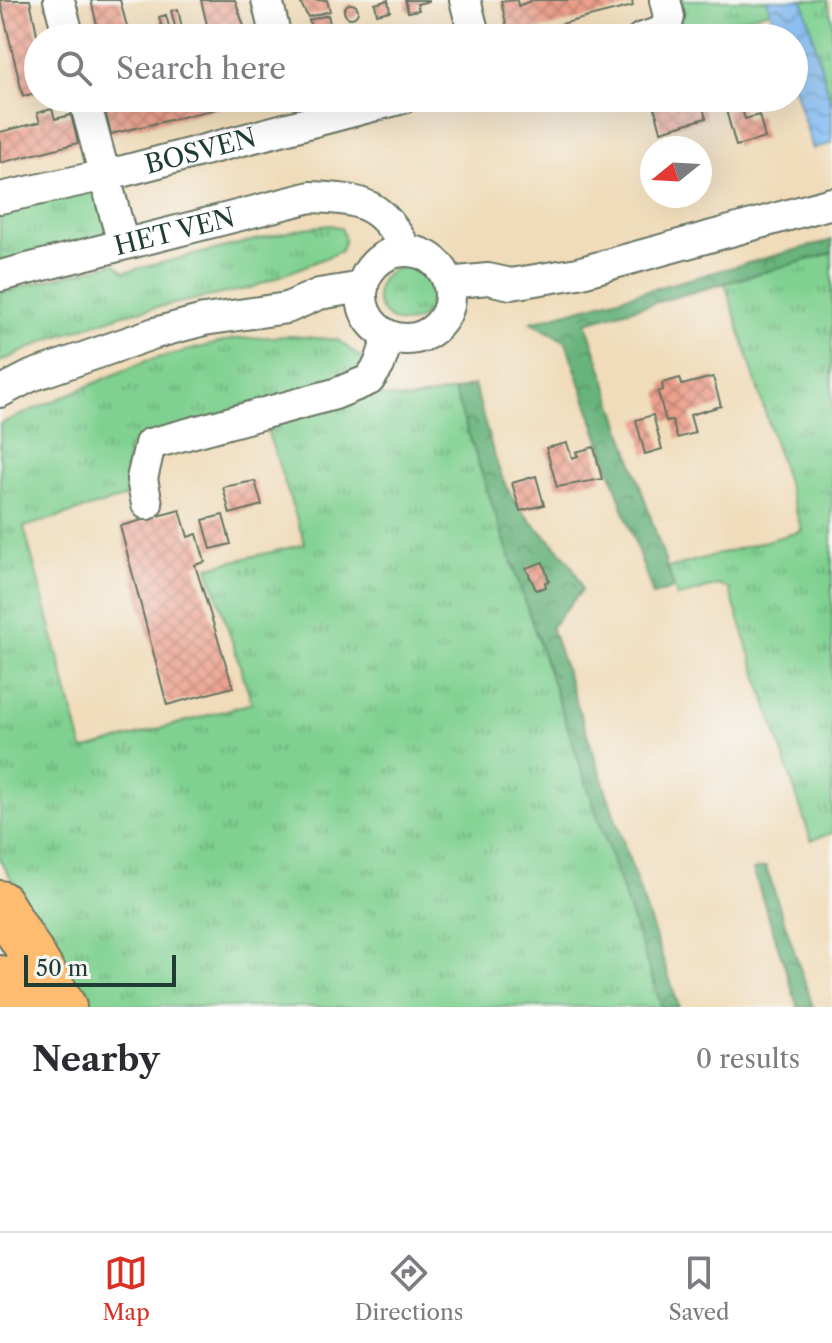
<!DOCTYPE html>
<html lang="en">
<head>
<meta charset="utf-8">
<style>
  :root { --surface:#fff; --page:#f2f2f3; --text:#2b2b33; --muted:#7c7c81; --line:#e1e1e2; --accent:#d93025 }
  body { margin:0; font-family:"Libre Caslon Text",serif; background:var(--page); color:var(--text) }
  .compass { position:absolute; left:640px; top:136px; width:72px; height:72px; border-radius:50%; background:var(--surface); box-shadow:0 8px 32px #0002; rotate:252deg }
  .scale { position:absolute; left:24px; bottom:20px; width:152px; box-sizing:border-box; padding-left:8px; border:4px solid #1f3d34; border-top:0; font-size:22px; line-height:28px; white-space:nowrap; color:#1f3d34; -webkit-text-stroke:6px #f6f6f2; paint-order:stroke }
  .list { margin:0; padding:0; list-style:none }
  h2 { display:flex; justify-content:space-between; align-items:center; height:104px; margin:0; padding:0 32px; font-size:34px }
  h2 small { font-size:26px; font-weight:400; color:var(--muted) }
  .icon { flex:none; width:44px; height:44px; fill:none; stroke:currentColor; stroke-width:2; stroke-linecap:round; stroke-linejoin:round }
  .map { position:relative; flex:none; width:832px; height:1007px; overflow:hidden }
  .search { position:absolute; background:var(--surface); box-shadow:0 8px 32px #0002; left:24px; right:24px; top:24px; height:88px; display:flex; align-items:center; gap:20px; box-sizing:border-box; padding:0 28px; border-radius:44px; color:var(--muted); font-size:30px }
  .sheet { height:224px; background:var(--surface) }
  nav { display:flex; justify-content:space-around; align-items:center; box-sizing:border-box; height:112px; border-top:2px solid var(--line); background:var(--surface); font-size:22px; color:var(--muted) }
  nav a { display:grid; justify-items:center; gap:4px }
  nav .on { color:var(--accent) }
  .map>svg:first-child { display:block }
  .grass { fill:url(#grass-tufts); stroke:#508762; stroke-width:2 }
  .forest { fill:url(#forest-crowns); stroke:#447858; stroke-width:2 }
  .water { fill:url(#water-waves); stroke:#507c93; stroke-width:2 }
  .building { fill:url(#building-cross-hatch) }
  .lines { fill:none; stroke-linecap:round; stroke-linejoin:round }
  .minor-casing { stroke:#687563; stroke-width:34 }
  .highway-casing { stroke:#687563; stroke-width:48 }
  .minor { stroke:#fff; stroke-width:30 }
  .highway { stroke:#febc70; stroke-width:44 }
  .labels { text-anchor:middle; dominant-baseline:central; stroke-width:6; stroke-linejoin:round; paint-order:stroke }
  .street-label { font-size:26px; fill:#1f3d34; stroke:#f6f6f2 }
</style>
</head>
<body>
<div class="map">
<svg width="832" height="1007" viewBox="0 0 832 1007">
  <defs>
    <pattern id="grass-tufts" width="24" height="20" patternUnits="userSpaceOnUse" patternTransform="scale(2)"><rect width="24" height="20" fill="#80d191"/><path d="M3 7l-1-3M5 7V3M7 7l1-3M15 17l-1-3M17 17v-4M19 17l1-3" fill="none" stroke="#68ab77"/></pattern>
    <pattern id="forest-crowns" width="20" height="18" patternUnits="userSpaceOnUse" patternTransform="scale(2)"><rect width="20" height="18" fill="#68b37b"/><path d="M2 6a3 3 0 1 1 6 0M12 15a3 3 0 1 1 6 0" fill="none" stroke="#559366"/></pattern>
    <pattern id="water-waves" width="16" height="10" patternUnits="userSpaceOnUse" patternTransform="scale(2)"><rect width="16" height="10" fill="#81bbf2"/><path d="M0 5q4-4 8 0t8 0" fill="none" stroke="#6999c5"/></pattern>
    <pattern id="building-cross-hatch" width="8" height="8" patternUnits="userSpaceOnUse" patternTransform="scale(2)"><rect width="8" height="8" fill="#ed9f8c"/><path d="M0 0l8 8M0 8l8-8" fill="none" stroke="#bf8373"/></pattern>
  </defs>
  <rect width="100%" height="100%" fill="#f6f6f2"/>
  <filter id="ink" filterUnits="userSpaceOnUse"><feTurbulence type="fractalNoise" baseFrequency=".0125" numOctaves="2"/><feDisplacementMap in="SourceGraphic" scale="16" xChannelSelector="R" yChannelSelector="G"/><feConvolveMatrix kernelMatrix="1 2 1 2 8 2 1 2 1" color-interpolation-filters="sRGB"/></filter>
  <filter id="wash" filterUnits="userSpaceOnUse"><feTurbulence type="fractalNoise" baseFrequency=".006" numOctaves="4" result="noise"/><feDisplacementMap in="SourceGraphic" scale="32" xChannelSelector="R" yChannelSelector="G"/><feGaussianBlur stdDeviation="1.8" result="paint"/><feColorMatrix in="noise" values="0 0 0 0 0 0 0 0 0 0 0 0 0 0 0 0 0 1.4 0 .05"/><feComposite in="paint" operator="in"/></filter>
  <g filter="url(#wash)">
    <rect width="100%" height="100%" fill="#f0dcba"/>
    <!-- grass -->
    <path class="grass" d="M673,0H767L770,11L682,36Z
      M803,0H827L832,19V107Z
      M90,186C103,201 110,220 102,240L0,266V207Z
      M331,225L341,228L345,239L341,251L332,255L251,288L124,314L50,339L0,362V292L115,263L124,272L304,228Z
      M832,253V833L811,840L729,589L718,585L677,597L668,568L802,531L725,283Z
      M377 295a28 28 0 1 1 56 0a28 28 0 1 1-56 0Z
      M292,336L338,340L358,356L372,361L368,374L142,440L128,448L126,497L24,527L83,750L252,703L208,567L305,544L264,421L364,393L408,400L454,391L662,1007H90L0,860V424L146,361L234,339Z"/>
    <!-- forest -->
    <path class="forest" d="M832,240V253L586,322L674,588L653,595L566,342L531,322Z
      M474,385C485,419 494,468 512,497C533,532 573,550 582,590L551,627L679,1007H662L454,391Z
      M766,867L813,1007H798L753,870Z"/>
    <!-- water -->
    <path class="water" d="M767,0H803L832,107V143L813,149L794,88V38H778Z"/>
    <g id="blocks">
      <!-- building -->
      <path class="building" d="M0,0H30L38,39V93L23,96Z
        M91,0H120L130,38H100Z
        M201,0H235L248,38H219L218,31L209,33Z
        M299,0H327L330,11L308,17Z
        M388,0L390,11L377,14L375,4Z
        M405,0H429V1L417,4L419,10L408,12Z
        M517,0L518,6L533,0H632L633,6L509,37L501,1Z
        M344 11a7 7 0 1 1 14 0a7 7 0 1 1-14 0Z
        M178,9L182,28L176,30L171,11Z
        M166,15L171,34L164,36L159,17Z
        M328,15L332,32L322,34L320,29L312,31L309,20Z
        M419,22L421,30L437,26L440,38H374L373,33Z
        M349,26L350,33L356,31L358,38H342L339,28Z
        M136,98H257L258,99L111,134L104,106Z
        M652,98H700L706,118L661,131Z
        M741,106L745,119L759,115L765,138L736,146L726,110Z
        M52,109L55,119L71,115L78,143L0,163V132L40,122L37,113Z
        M713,377L721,406L690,415L695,433L677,438L672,420L666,421L658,392L663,390L662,383L680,378L682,385Z
        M653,415L662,449L645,454L636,420Z
        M567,443L572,458L578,456L576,452L594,447L602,479L557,487L546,448Z
        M536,476L544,505L520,511L512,483Z
        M255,481L262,505L230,514L223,487Z
        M180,510L188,537L197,534L205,562L195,565L233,687L167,705L120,526Z
        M223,515L231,544L211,549L203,520Z
        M543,562L549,581L545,582L546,587L536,590L526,568Z"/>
    </g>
  </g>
  <g filter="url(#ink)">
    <use href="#blocks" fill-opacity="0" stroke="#687563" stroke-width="2"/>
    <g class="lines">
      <!-- minor casing -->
      <g class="minor-casing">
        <g id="minor">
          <path d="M59,0L69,38"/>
          <path d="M267,0L276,38"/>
          <path d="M465,0L475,38"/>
          <path d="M642,38L665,31L669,17L665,0"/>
          <path d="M84,98L123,244"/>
          <path id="s1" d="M0,198L124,171L403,98"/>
          <circle cx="406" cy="295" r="44"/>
          <path id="s2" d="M0,276L311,197C365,199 381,204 407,251"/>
          <path d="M448,283L488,279L511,284L578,273L832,203"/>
          <path d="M0,392L31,376L155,333L204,320L287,308L319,294L363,287"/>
          <path d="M147,504L142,479L150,444L335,394L369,380L379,365L389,336"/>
        </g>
      </g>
      <!-- highway casing -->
      <g class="highway-casing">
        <path id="highway" d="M0,903L64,1007
          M0,978L18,1007"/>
      </g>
      <!-- minor -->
      <use href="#minor" class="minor"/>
      <!-- highway -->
      <use href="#highway" class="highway"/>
    </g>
  </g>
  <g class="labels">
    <!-- street labels -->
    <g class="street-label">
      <text stroke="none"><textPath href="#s1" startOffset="206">BOSVEN</textPath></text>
      <text stroke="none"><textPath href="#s2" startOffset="180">HET VEN</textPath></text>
    </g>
  </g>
</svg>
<svg class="compass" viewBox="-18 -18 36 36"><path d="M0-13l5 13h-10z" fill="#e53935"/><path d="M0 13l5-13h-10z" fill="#7c7c81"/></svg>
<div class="scale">50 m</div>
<div class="search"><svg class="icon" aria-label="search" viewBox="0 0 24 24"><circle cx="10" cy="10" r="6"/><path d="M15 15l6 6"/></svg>Search here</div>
</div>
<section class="sheet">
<h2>Nearby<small>0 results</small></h2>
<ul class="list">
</ul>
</section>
<nav>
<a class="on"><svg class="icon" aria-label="map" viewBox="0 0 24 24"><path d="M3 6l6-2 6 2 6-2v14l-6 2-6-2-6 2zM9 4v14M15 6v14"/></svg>Map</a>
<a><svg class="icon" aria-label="directions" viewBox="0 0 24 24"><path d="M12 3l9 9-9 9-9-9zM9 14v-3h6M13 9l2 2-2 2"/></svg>Directions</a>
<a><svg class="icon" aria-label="saved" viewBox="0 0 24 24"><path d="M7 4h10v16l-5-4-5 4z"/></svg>Saved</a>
</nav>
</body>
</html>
